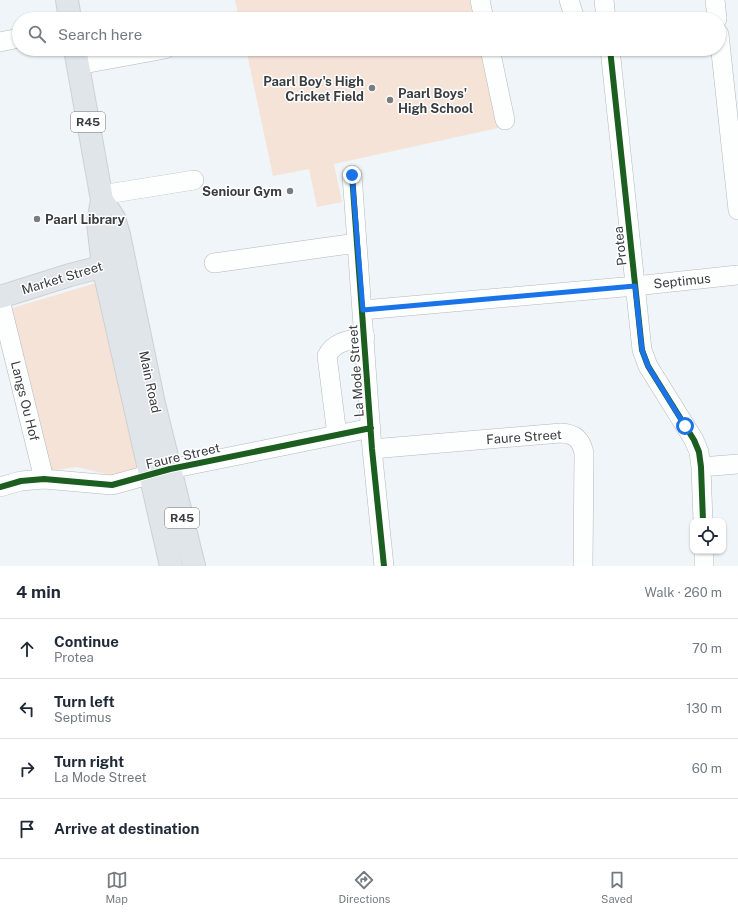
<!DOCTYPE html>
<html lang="en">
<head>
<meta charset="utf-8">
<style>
  :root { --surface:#fff; --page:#f6f6f7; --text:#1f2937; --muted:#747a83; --line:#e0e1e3; --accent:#797d80 }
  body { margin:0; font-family:"Public Sans",sans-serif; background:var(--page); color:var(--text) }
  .controls { position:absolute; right:12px; bottom:12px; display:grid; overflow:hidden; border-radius:8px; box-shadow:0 1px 3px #0004 }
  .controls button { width:36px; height:36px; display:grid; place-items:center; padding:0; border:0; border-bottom:1px solid var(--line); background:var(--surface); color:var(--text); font:20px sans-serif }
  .stop { position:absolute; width:12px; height:12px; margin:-9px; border:3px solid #1a73e8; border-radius:50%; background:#fff }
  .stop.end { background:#1a73e8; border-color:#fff; box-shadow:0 1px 4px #0008 }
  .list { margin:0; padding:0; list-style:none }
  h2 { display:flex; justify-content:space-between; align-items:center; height:52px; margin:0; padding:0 16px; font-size:17px }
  h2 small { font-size:13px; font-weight:400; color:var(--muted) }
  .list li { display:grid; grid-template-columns:26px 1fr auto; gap:12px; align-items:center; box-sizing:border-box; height:60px; padding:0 16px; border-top:1px solid var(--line) }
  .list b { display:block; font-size:15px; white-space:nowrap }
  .list p { margin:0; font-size:13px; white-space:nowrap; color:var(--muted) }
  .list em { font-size:13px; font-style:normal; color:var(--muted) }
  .icon { flex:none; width:22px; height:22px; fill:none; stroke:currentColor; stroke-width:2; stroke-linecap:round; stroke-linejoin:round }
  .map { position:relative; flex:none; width:738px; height:566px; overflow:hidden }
  .search { position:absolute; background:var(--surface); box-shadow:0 1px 3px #0004; left:12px; right:12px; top:12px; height:44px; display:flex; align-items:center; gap:10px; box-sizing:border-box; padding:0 14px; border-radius:22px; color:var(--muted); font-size:15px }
  .sheet { height:292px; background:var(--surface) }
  nav { display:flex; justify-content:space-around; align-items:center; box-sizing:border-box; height:56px; border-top:1px solid var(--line); background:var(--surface); font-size:11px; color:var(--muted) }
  nav a { display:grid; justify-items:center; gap:2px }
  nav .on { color:var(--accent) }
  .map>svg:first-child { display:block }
  .park { fill:#f5e3d8 }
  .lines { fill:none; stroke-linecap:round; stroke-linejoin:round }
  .minor-casing { stroke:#b4b8ba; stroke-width:20 }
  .major-casing { stroke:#ced0d2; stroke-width:24 }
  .minor { stroke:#fdfefe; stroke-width:19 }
  .major { stroke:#dfe5e9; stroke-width:22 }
  .cycleway-casing { stroke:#fff; stroke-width:8 }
  .cycleway { stroke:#1b5e20; stroke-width:6 }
  .route { stroke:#1a73e8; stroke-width:5 }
  .poi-dot { fill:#797d80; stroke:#fff; stroke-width:1.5 }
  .labels { text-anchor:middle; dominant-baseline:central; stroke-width:3; stroke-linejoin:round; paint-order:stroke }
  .shield { fill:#fff; stroke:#747779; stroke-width:1 }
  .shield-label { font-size:12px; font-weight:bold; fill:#393d3f }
  .poi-label { font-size:13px; font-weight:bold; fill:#393d3f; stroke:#fff; text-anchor:end }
  .street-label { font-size:13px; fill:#393d3f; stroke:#fff }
</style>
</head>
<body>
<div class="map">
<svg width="738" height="566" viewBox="0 0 738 566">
  <rect width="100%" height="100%" fill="#eff5f8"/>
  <!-- park -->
  <path class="park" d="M235,0H470L474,19H239Z
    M246,49H481L498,128L334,164L342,202L317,207L309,169L273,176Z
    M96,283L148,473L126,479L77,467L50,471L9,309Z"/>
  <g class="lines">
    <!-- minor casing -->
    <g class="minor-casing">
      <path id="minor" d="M480,0L484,19
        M569,0L575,19
        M604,0L606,19
        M715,0L717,19
        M719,34L738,210
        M0,42L19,38
        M490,49L505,120
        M610,49L642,350L648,366L694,440L699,452L701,467L703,521
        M78,65L165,49
        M352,175L372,449L384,566
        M101,195L194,180
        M214,263L357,243
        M0,300L44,479
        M363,310L635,286L738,275
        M337,435L327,356C334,341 351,340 365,337
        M372,449L561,433C575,434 581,439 584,453L583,566
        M701,467L738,464
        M0,487L21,481L44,479L112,485L170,469L371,428
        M704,551V566"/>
    </g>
    <!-- major casing -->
    <g class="major-casing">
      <path id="major" d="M67,0L70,19
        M75,49L102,200L98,223L103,266L171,566
        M102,200L114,218L119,235L154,404L194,566
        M0,297L70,275L116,263"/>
    </g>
    <!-- minor -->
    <use href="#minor" class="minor"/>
    <!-- major -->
    <use href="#major" class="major"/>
    <!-- cycleway casing -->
    <g class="cycleway-casing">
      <path id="cycleway" d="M610,49L642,350L648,366L694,440L699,452L701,467L703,521
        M352,175L372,449L384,566
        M0,487L21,481L44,479L112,485L170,469L371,428"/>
    </g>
    <!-- cycleway -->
    <use href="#cycleway" class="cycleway"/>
  </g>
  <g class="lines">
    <!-- route -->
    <path class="route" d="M352,175L363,310L635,286L642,350L648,366L685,426"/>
  </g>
  <!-- markers -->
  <g class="poi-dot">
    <circle cx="372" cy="88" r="4"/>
    <circle cx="390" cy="100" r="4"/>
    <circle cx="290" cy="191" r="4"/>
    <circle cx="37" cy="219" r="4"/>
  </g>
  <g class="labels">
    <!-- shield labels -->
    <g class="shield">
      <rect x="71" y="112" width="34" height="20" rx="3"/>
      <rect x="165" y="508" width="34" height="20" rx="3"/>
    </g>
    <g class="shield-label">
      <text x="88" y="122">R45</text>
      <text x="182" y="518">R45</text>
    </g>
    <!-- poi labels -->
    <g class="poi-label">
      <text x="364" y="81">Paarl Boy's High<tspan x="364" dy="15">Cricket Field</tspan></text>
      <text x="398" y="93" text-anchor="start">Paarl Boys'<tspan x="398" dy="15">High School</tspan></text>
      <text x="282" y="191">Seniour Gym</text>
      <text x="45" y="219" text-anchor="start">Paarl Library</text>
    </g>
    <!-- street labels -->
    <g class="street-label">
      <text transform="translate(620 246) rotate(-96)">Protea</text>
      <text transform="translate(62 278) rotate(-17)">Market Street</text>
      <text transform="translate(682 281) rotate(-6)">Septimus</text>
      <text transform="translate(356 371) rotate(-94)">La Mode Street</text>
      <text transform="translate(150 382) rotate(78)">Main Road</text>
      <text transform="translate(25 401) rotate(76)">Langs Ou Hof</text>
      <text transform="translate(524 437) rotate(-4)">Faure Street</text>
      <text transform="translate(183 456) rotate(-13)">Faure Street</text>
    </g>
  </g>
</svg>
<div class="controls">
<button><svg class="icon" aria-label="locate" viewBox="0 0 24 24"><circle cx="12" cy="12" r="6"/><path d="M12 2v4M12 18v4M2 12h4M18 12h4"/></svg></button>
</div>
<div class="stop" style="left:685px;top:426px"></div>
<div class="stop end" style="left:352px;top:175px"></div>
<div class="search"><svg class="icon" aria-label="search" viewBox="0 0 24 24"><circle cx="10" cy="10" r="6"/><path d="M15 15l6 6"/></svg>Search here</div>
</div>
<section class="sheet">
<h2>4 min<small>Walk · 260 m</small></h2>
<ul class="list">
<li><svg class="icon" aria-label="ahead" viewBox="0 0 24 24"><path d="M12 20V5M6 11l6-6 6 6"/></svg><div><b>Continue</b><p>Protea</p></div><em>70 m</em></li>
<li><svg class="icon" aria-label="left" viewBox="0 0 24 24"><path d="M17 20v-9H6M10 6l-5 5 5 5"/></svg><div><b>Turn left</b><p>Septimus</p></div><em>130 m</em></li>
<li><svg class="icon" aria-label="right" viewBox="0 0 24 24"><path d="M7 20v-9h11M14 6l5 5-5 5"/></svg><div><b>Turn right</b><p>La Mode Street</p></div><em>60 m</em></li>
<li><svg class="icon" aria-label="arrive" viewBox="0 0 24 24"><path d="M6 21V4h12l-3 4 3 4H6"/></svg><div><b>Arrive at destination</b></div></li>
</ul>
</section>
<nav>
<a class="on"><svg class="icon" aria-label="map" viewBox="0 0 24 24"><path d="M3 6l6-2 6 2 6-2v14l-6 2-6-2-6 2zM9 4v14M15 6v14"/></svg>Map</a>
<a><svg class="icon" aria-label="directions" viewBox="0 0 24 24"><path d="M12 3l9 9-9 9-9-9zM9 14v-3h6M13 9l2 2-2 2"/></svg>Directions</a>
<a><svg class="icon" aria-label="saved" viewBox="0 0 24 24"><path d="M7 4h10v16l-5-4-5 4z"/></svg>Saved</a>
</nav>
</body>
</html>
